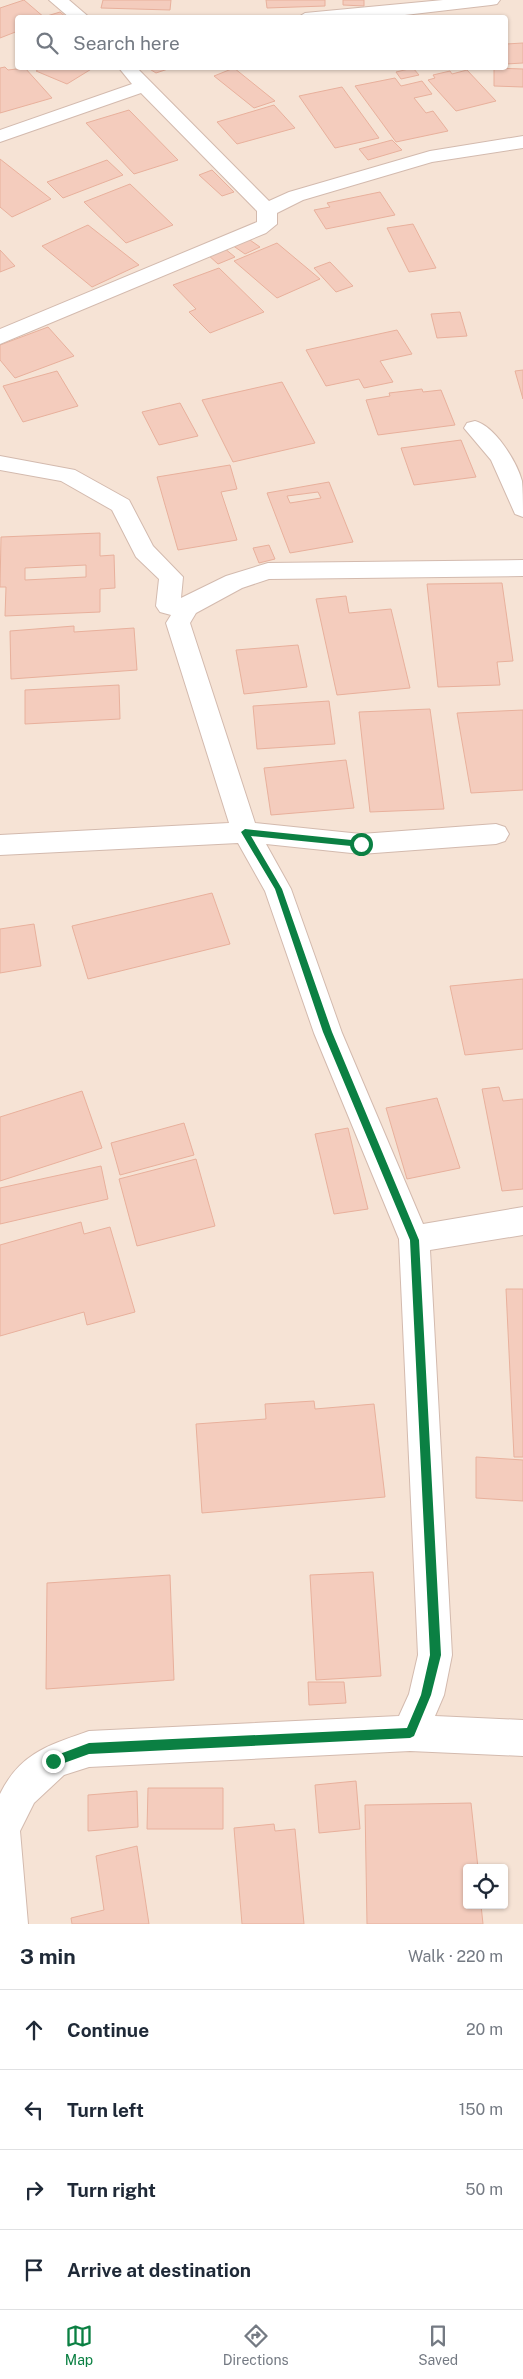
<!DOCTYPE html>
<html lang="en">
<head>
<meta charset="utf-8">
<style>
  :root { --surface:#fff; --page:#f6f6f7; --text:#1f2937; --muted:#747a83; --line:#e0e1e3; --accent:#0b8043 }
  body { margin:0; font-family:"Public Sans",sans-serif; background:var(--page); color:var(--text) }
  .controls { position:absolute; right:15px; bottom:15px; display:grid; overflow:hidden; border-radius:5px; box-shadow:0 1px 4px #0004 }
  .controls button { width:45px; height:45px; display:grid; place-items:center; padding:0; border:0; border-bottom:1px solid var(--line); background:var(--surface); color:var(--text); font:25px sans-serif }
  .stop { position:absolute; width:15px; height:15px; margin:-11px; border:4px solid #0b8043; border-radius:50%; background:#fff }
  .stop.end { background:#0b8043; border-color:#fff; box-shadow:0 1px 5px #0008 }
  .list { margin:0; padding:0; list-style:none }
  h2 { display:flex; justify-content:space-between; align-items:center; height:65px; margin:0; padding:0 20px; font-size:21px }
  h2 small { font-size:16px; font-weight:400; color:var(--muted) }
  .list li { display:grid; grid-template-columns:32px 1fr auto; gap:15px; align-items:center; box-sizing:border-box; height:80px; padding:0 20px; border-top:1px solid var(--line) }
  .list b { display:block; font-size:19px; white-space:nowrap }
  .list em { font-size:16px; font-style:normal; color:var(--muted) }
  .icon { flex:none; width:28px; height:28px; fill:none; stroke:currentColor; stroke-width:2; stroke-linecap:round; stroke-linejoin:round }
  .map { position:relative; flex:none; width:523px; height:1924px; overflow:hidden }
  .search { position:absolute; background:var(--surface); box-shadow:0 1px 4px #0004; left:15px; right:15px; top:15px; height:55px; display:flex; align-items:center; gap:12px; box-sizing:border-box; padding:0 18px; border-radius:5px; color:var(--muted); font-size:19px }
  .sheet { height:385px; background:var(--surface) }
  nav { display:flex; justify-content:space-around; align-items:center; box-sizing:border-box; height:70px; border-top:1px solid var(--line); background:var(--surface); font-size:14px; color:var(--muted) }
  nav a { display:grid; justify-items:center; gap:2px }
  nav .on { color:var(--accent) }
  .map>svg:first-child { display:block }
  .residential { fill:#f6e3d5; fill-rule:evenodd }
  .building { fill:#f4ccbd; stroke:#e8b09c; fill-rule:evenodd }
  .lines { fill:none; stroke-linecap:round; stroke-linejoin:round }
  .street-casing { stroke:#d3baae; stroke-width:2 }
  .street { fill:#fff; fill-rule:evenodd }
  .route { fill:#0b8043 }
</style>
</head>
<body>
<div class="map">
<svg width="523" height="1924" viewBox="0 0 523 1924">
  <rect width="100%" height="100%" fill="#fdf2e7"/>
  <!-- residential -->
  <path class="residential" d="M0,0H523V1924H0ZM18,18H506V68H18ZM467,1868H504V1905H467Z"/>
  <!-- building -->
  <path class="building" d="M24,0L45,18H18V31L0,38V8Z
    M103,0H171L170,10L101,8Z
    M266,0H325V6L267,8Z
    M343,0H364V6L343,5Z
    M60,12L67,18L47,16Z
    M523,43V63L506,64V44Z
    M5,67L8,70L25,68L52,98L0,113V68Z
    M41,68H93L67,84L36,71Z
    M148,68H167L168,69L156,73Z
    M234,68L275,101L254,108L214,76Z
    M413,68L419,75L401,79L396,72Z
    M494,68L523,69V87L494,86Z
    M467,70L496,101L456,111L428,80L435,78L433,75L450,71L452,74Z
    M395,78L401,86L422,81L432,94L414,98L426,113L433,111L448,131L396,142L355,86Z
    M342,87L379,138L335,148L299,96Z
    M274,105L295,128L237,144L217,122Z
    M129,110L178,160L134,174L86,123Z
    M392,140L402,150L368,160L359,149Z
    M0,159L51,199L12,217L0,207Z
    M107,160L123,175L63,198L47,182Z
    M212,170L234,192L222,196L199,175Z
    M130,184L173,225L126,243L84,202Z
    M380,192L395,215L326,229L314,210L330,207L327,203Z
    M413,224L436,268L409,272L387,228Z
    M88,225L139,265L92,287L42,246Z
    M247,238L260,247L245,254L232,245Z
    M277,243L320,279L277,298L234,261Z
    M224,248L235,257L218,264L207,254Z
    M0,250L15,266L0,272Z
    M330,262L353,286L336,292L314,268Z
    M219,268L264,312L210,333L189,312L196,309L173,285Z
    M460,312L467,336L437,338L431,314Z
    M48,327L74,356L15,378L0,360V345Z
    M397,330L412,354L380,361L393,382L364,388L359,379L326,386L306,350Z
    M523,370V399L515,371Z
    M57,371L78,406L23,422L3,386Z
    M282,382L315,443L233,462L202,400Z
    M422,389L423,392L441,390L455,425L378,435L366,400L390,396L389,393Z
    M180,403L198,436L159,445L142,412Z
    M461,440L476,477L414,485L401,448Z
    M230,465L237,489L221,492L237,540L178,550L157,477Z
    M329,482L353,542L290,553L267,493ZM318,492L321,498L290,503L287,496Z
    M100,533V556L114,555L115,588L100,589V612L5,616L6,587H0L1,537ZM86,565V577L25,580V568Z
    M269,545L275,559L259,563L253,548Z
    M502,583L513,661L497,662L500,685L438,687L427,584Z
    M346,596L349,613L391,609L410,688L337,695L316,599Z
    M74,626V632L134,628L137,670L11,679L10,631Z
    M298,645L307,687L244,694L236,650Z
    M119,685L120,719L25,724V690Z
    M329,701L335,744L257,749L253,706Z
    M430,709L444,809L370,812L359,712Z
    M523,710V790L471,793L457,713Z
    M346,760L354,808L271,815L264,768Z
    M212,893L230,944L88,979L72,926Z
    M34,924L41,966L0,973V929Z
    M523,979V1049L465,1055L450,986Z
    M499,1087L503,1101L523,1099V1189L502,1191L482,1089Z
    M82,1091L102,1148L0,1181V1117Z
    M437,1098L460,1168L407,1179L386,1108Z
    M184,1123L194,1155L120,1175L111,1143Z
    M348,1128L368,1209L334,1214L315,1134Z
    M196,1159L215,1226L137,1246L119,1179Z
    M101,1166L108,1199L0,1224V1188Z
    M81,1222L84,1234L110,1227L135,1312L87,1325L84,1312L0,1336V1245Z
    M506,1289H523V1457H514Z
    M314,1401L315,1409L374,1404L385,1497L202,1513L196,1424L266,1419L265,1404Z
    M476,1457L523,1460V1501L476,1498Z
    M373,1572L381,1676L316,1680L310,1575Z
    M170,1575L174,1680L46,1689L47,1583Z
    M308,1682H344L346,1703L309,1705Z
    M356,1781L360,1829L319,1833L315,1785Z
    M148,1788H223V1829H147Z
    M137,1791L138,1827L88,1831V1795Z
    M471,1803L478,1868H467V1905H481L483,1924H367L365,1805Z
    M274,1824L275,1831L295,1829L304,1924H242L234,1828Z
    M137,1846L149,1924H72L71,1918L104,1910L96,1856Z"/>
  <g class="lines">
    <!-- street casing -->
    <g class="street-casing">
      <path id="street" d="M49,0H69L90,18H70Z
        M443,0H500L497,4L491,5L379,18H297L305,13Z
        M119,68H137L269,201L289,192L430,151L523,136V148L432,162L303,200L277,213V224L266,233L0,344V329L257,222V211L141,93L0,142V130L132,84Z
        M475,421C495,426 517,462 522,481C523,492 523,506 523,517L515,514L491,460L464,428L467,423Z
        M0,456L75,470L129,500L153,546L183,577L181,598L226,576L268,563L523,560V576L269,579L242,588L196,613L190,623L255,823L361,834L496,824L505,827L509,834L505,841L496,844L361,854L266,844L291,889L342,1033L423,1224L523,1207V1235L430,1250L452,1655L444,1695L435,1716L523,1720V1756L410,1751L89,1767L64,1775L34,1803L20,1831L28,1924H0V1794C20,1753 49,1745 89,1731L399,1716L409,1694L418,1655L399,1239L314,1033L265,891L238,843L0,855V835L229,823L166,623L171,615L160,612L156,606L159,579L136,557L112,510L61,481L0,470Z"/>
    </g>
    <!-- street -->
    <use href="#street" class="street"/>
  </g>
  <!-- route -->
  <path class="route" d="M245,829L361,841L365,844L361,847L251,836L282,889L332,1032L419,1240L441,1655L431,1695L414,1736L410,1738L89,1754L53,1767L49,1765V1758L89,1743L407,1728L421,1695L430,1655L410,1240L323,1032L275,889L241,832Z"/>
</svg>
<div class="controls">
<button><svg class="icon" aria-label="locate" viewBox="0 0 24 24"><circle cx="12" cy="12" r="6"/><path d="M12 2v4M12 18v4M2 12h4M18 12h4"/></svg></button>
</div>
<div class="stop" style="left:361px;top:844px"></div>
<div class="stop end" style="left:53px;top:1761px"></div>
<div class="search"><svg class="icon" aria-label="search" viewBox="0 0 24 24"><circle cx="10" cy="10" r="6"/><path d="M15 15l6 6"/></svg>Search here</div>
</div>
<section class="sheet">
<h2>3 min<small>Walk · 220 m</small></h2>
<ul class="list">
<li><svg class="icon" aria-label="ahead" viewBox="0 0 24 24"><path d="M12 20V5M6 11l6-6 6 6"/></svg><div><b>Continue</b></div><em>20 m</em></li>
<li><svg class="icon" aria-label="left" viewBox="0 0 24 24"><path d="M17 20v-9H6M10 6l-5 5 5 5"/></svg><div><b>Turn left</b></div><em>150 m</em></li>
<li><svg class="icon" aria-label="right" viewBox="0 0 24 24"><path d="M7 20v-9h11M14 6l5 5-5 5"/></svg><div><b>Turn right</b></div><em>50 m</em></li>
<li><svg class="icon" aria-label="arrive" viewBox="0 0 24 24"><path d="M6 21V4h12l-3 4 3 4H6"/></svg><div><b>Arrive at destination</b></div></li>
</ul>
</section>
<nav>
<a class="on"><svg class="icon" aria-label="map" viewBox="0 0 24 24"><path d="M3 6l6-2 6 2 6-2v14l-6 2-6-2-6 2zM9 4v14M15 6v14"/></svg>Map</a>
<a><svg class="icon" aria-label="directions" viewBox="0 0 24 24"><path d="M12 3l9 9-9 9-9-9zM9 14v-3h6M13 9l2 2-2 2"/></svg>Directions</a>
<a><svg class="icon" aria-label="saved" viewBox="0 0 24 24"><path d="M7 4h10v16l-5-4-5 4z"/></svg>Saved</a>
</nav>
</body>
</html>
